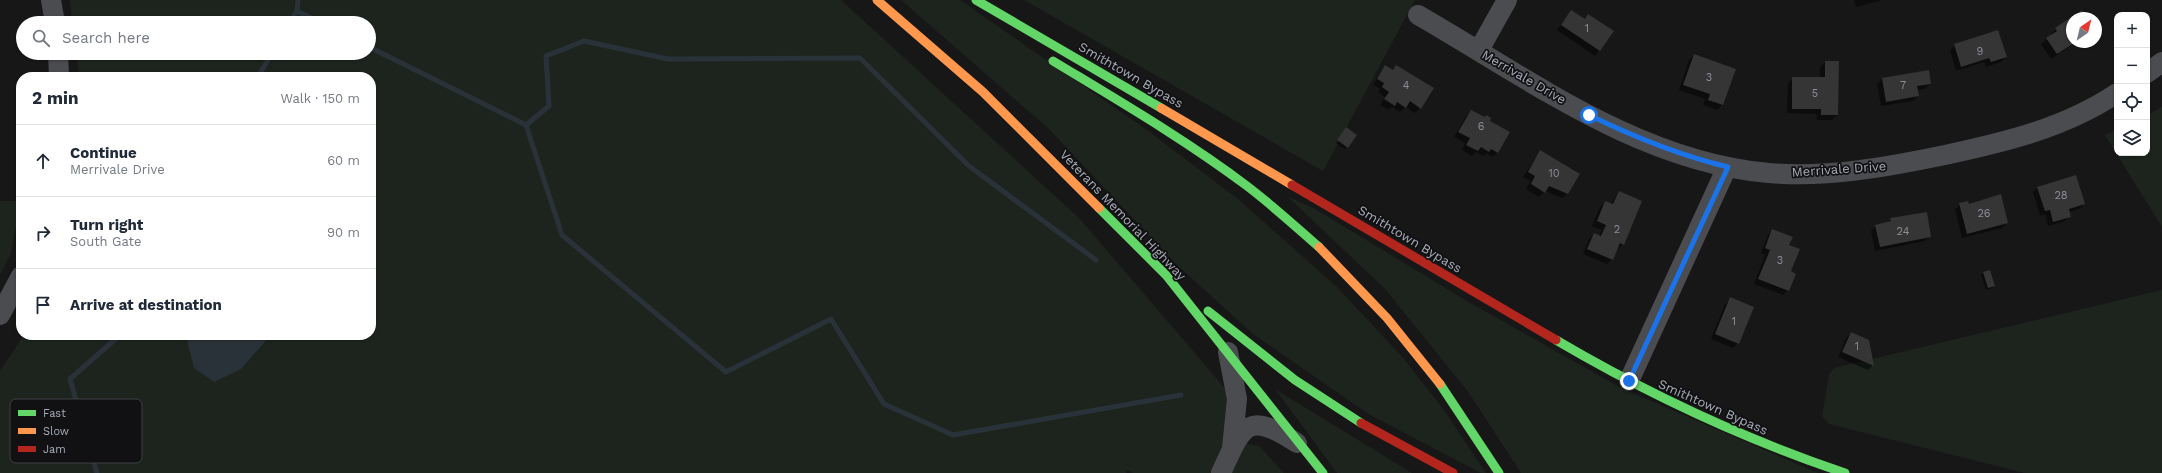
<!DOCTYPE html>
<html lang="en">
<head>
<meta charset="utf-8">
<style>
  :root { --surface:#fff; --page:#f6f6f7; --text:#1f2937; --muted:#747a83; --line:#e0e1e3 }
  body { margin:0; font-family:"Work Sans",sans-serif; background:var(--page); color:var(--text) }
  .controls { position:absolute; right:12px; top:12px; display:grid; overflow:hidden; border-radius:8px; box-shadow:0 1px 3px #0004 }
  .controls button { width:36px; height:36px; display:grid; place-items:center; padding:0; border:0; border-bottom:1px solid var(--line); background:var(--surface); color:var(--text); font:20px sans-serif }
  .compass { position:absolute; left:2066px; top:12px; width:36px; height:36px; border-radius:50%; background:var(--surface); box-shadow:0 1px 3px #0004; rotate:35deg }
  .stop { position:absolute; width:12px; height:12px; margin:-9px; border:3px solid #1a73e8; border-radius:50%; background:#fff }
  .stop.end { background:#1a73e8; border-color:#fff; box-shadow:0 1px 4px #0008 }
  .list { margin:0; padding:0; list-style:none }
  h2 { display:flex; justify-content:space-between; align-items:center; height:52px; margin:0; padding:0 16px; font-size:17px }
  h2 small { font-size:13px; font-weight:400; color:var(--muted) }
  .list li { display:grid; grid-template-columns:26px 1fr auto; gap:12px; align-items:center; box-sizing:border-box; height:72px; padding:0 16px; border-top:1px solid var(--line) }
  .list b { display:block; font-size:15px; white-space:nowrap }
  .list p { margin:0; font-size:13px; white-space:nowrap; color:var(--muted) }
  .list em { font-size:13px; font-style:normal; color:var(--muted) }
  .icon { flex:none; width:22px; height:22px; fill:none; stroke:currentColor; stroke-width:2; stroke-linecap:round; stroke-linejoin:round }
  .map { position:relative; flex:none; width:2162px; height:473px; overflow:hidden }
  .search { position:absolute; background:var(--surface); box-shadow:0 1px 3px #0004; left:16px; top:16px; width:360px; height:44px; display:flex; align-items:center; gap:10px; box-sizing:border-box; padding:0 14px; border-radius:22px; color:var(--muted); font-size:15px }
  .panel { position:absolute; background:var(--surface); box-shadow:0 1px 3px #0004; left:16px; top:72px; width:360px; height:268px; border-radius:16px }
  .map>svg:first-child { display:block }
  .green { fill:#1d241e }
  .water { fill:#2a3239 }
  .shadow { fill:#0007 }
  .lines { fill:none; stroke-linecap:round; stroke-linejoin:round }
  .stream { stroke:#2a3239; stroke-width:5 }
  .building { fill:#353536 }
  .street { stroke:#4b4c50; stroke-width:20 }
  .fast { stroke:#63d668; stroke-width:9 }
  .slow { stroke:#ff974d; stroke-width:9 }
  .jam { stroke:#b3261e; stroke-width:9 }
  .route { stroke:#1a73e8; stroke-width:5 }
  .labels { text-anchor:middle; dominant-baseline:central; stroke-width:3.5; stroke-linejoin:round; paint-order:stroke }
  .number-label { font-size:11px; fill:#8b8f98 }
  .street-label { font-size:13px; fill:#a8adb8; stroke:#111113 }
  .key { fill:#111113; stroke:#3e4045; stroke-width:1 }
  .key-label { font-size:11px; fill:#a8adb8 }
</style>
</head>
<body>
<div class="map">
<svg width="2162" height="473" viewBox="0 0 2162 473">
  <rect width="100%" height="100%" fill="#171717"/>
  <!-- green -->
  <path class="green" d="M70,0H841L1080,219L1229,393L1230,440L1259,446L1284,473H1133L1127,470L1126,473H0V371L24,335H188L187,340L241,369L271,335H371V77H80L76,53H369V23H72Z
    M901,0H960L1147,130L1238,199L1338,288L1404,359L1444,410L1486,473H1481L1370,415L1253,334L1177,265L1048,128Z
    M1024,0H1415L1323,171Z
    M2162,107V227L2105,135L2117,129V153H2147V115Z
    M1287,196L1315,209L1467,301L1621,388L1818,473H1521L1469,393L1385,289Z
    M0,201H21L11,253L0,275Z
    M2162,290V473H2025L1829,424L1822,416L1829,375L1834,368Z
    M1275,389L1412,473H1337Z"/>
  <!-- water -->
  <path class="water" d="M188,335H271L241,369L214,382L194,368L187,340Z"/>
  <!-- shadow -->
  <path class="shadow" d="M1854,0H1882L1856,7Z
    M1571,12L1584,20L1588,15L1599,51L1595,56L1557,30Z
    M2082,12L2086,18H2072V42H2077L2051,59L2041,44L2052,35L2051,34L2056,29Z
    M1955,45L2006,57L2001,62L1986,67L1984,62L1956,71L1950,50Z
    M1694,55L1735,69L1722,105L1717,110L1703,105L1705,99L1679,90L1689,60Z
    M1825,62L1837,115L1832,120H1817L1816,114L1787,113L1788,83L1793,78H1820V67Z
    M1396,66L1420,108L1415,113L1406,107L1400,112L1392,107L1389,110L1380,105L1385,97L1378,92L1380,89L1373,84L1385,67L1392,71Z
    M1928,71L1930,84L1925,89L1917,90L1918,96L1913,101L1881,106L1877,84L1882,79Z
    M1471,111L1498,152L1493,157L1486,153L1484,156L1476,152L1472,156L1462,150L1465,143L1454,137L1466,116Z
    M1344,131L1347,147L1345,149L1336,143Z
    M1540,152L1567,194L1562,198L1545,191L1539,197L1526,189L1531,181L1523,177Z
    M2038,187L2084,204L2079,209L2069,212L2070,216L2065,221L2048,226L2045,214L2040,216L2033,192Z
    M1619,192L1623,244L1618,249L1616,248L1612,259L1607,264L1583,254L1589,239L1594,234L1599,236L1602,230L1592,226L1600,207L1605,202L1611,204Z
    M1960,204L1968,205L2007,223L2002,228L1962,238L1955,209Z
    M1926,214L1930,236L1925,241L1875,251L1871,231L1876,226L1887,223L1891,220Z
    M1773,230L1788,245L1790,272L1788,290L1783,295L1754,284L1765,255L1761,253L1768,235Z
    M1983,273L1994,286L1992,288L1986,290L1981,275Z
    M1730,299L1738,343L1733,348L1711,339L1725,304Z
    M1851,333L1868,341L1872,366L1868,370L1838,357L1846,338Z"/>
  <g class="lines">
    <!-- stream -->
    <path class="stream" d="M297,11L321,23
      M290,23L297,11L298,0
      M369,47L526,125L562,235L726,372L831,319L884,404L953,435L1181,395
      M258,77L272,53
      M526,125L549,106L546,56L584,41L668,59L860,58L969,166L1096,260
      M97,473L70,379L120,335"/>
  </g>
  <!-- building -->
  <path class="building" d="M1571,10L1585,19L1588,14L1614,31L1600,51L1561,25Z
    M2082,10L2087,18H2072V42H2076L2057,54L2046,38L2057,31L2055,28Z
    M1998,30L2007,57L1991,62L1989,58L1961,67L1954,44Z
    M1694,54L1736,69L1723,105L1708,100L1710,94L1683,85Z
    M1825,61H1839L1838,115H1821V109H1792V77H1825Z
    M1385,65L1393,70L1396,65L1434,88L1421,109L1410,101L1406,108L1397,102L1395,106L1384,99L1389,92L1382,87L1384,83L1377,79Z
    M1929,70L1931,84L1917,86L1919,96L1886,102L1882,78Z
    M1471,110L1485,117L1486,115L1491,118L1490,121L1510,132L1498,153L1491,149L1489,152L1481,147L1478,151L1466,145L1470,138L1458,132Z
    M1346,127L1357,135L1348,148L1337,140Z
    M1540,150L1580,174L1568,194L1549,186L1545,193L1531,184L1535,176L1528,172Z
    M2076,175L2085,204L2069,209L2071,217L2053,222L2050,210L2045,211L2037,187Z
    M1619,191L1642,201L1624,245L1620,243L1613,260L1587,249L1594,233L1601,236L1606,225L1597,221L1605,201L1613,204Z
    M2001,194L2008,223L1967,234L1959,203L1968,201L1969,204Z
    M1927,212L1931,237L1880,247L1875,225L1891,221L1890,218Z
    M1772,229L1793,237L1789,245L1800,249L1791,271L1796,274L1789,291L1758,279L1770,250L1765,248Z
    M1990,270L1995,286L1988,288L1983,272Z
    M1730,297L1754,307L1739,344L1715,334Z
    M1851,332L1869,340L1874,366L1842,352Z"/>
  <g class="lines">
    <!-- street -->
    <path class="street" d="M51,0L55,23
      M1418,15C1528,78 1639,162 1769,173C1828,178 1887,167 1945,155C2005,142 2065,128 2117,93
      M1479,50L1507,0
      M58,53L59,77
      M2147,73L2162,62
      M0,315L21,276
      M1228,352L1237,399L1232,448
      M1629,381L1727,167
      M1221,473C1243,425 1247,410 1297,443"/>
    <!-- fast -->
    <path class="fast" d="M976,0L1161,108
      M1053,61C1119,101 1186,140 1247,186C1272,205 1295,226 1319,247
      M1099,208L1166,275L1323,473
      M1208,311L1295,380L1361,423
      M1556,340C1648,394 1744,439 1845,473
      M1440,384L1499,473"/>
    <!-- slow -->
    <path class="slow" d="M877,0L983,92L1099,208
      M1161,108L1292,185
      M1319,247L1387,318L1440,384"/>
    <!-- jam -->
    <path class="jam" d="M1292,185L1556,340
      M1361,423L1453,473"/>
  </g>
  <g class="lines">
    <!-- route -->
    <path class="route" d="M1589,115C1634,137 1678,155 1728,167L1629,381"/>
  </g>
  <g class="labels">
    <!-- number labels -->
    <g class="number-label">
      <text x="1587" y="28">1</text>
      <text x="1980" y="51">9</text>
      <text x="1709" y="77">3</text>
      <text x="1406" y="85">4</text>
      <text x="1903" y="85">7</text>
      <text x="1815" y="93">5</text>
      <text x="1481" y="126">6</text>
      <text x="1554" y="173">10</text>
      <text x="2061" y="195">28</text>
      <text x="1984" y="213">26</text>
      <text x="1617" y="229">2</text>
      <text x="1903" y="231">24</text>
      <text x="1780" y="260">3</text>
      <text x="1734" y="321">1</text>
      <text x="1857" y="346">1</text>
    </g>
    <!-- street labels -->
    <g class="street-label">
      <text transform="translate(1131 75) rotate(30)">Smithtown Bypass</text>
      <text transform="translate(1524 77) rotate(30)">Merrivale Drive</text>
      <text transform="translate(1839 169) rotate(-4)">Merrivale Drive</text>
      <text transform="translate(1123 215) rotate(46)">Veterans Memorial Highway</text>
      <text transform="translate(1410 239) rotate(31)">Smithtown Bypass</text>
      <text transform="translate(1713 407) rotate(24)">Smithtown Bypass</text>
    </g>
  </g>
  <!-- legend -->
  <rect x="10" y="399" width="132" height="64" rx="6" class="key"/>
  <rect x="18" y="410" width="18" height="6" fill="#63d668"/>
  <rect x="18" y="428" width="18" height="6" fill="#ff974d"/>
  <rect x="18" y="446" width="18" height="6" fill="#b3261e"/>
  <g class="key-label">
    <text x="43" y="417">Fast</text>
    <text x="43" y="435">Slow</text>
    <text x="43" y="453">Jam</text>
  </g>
</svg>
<div class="controls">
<button>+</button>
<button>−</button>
<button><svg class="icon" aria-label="locate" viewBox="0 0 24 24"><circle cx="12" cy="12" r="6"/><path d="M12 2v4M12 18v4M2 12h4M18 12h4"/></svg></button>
<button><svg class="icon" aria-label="layers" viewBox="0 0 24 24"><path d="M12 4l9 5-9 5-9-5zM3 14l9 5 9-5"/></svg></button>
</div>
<svg class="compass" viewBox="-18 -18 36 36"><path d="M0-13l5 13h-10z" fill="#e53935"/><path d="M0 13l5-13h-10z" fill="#747a83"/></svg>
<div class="stop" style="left:1589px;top:115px"></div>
<div class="stop end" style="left:1629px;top:381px"></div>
<div class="search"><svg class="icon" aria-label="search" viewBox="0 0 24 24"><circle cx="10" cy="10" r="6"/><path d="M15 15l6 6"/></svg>Search here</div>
<section class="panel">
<h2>2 min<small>Walk · 150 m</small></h2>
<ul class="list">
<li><svg class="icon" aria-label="ahead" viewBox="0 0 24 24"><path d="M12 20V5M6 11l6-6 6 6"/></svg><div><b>Continue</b><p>Merrivale Drive</p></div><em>60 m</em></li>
<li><svg class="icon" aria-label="right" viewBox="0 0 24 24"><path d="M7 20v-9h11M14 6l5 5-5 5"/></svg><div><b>Turn right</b><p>South Gate</p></div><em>90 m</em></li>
<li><svg class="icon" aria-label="arrive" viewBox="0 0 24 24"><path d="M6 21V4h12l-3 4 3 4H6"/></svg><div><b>Arrive at destination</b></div></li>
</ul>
</section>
</div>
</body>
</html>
